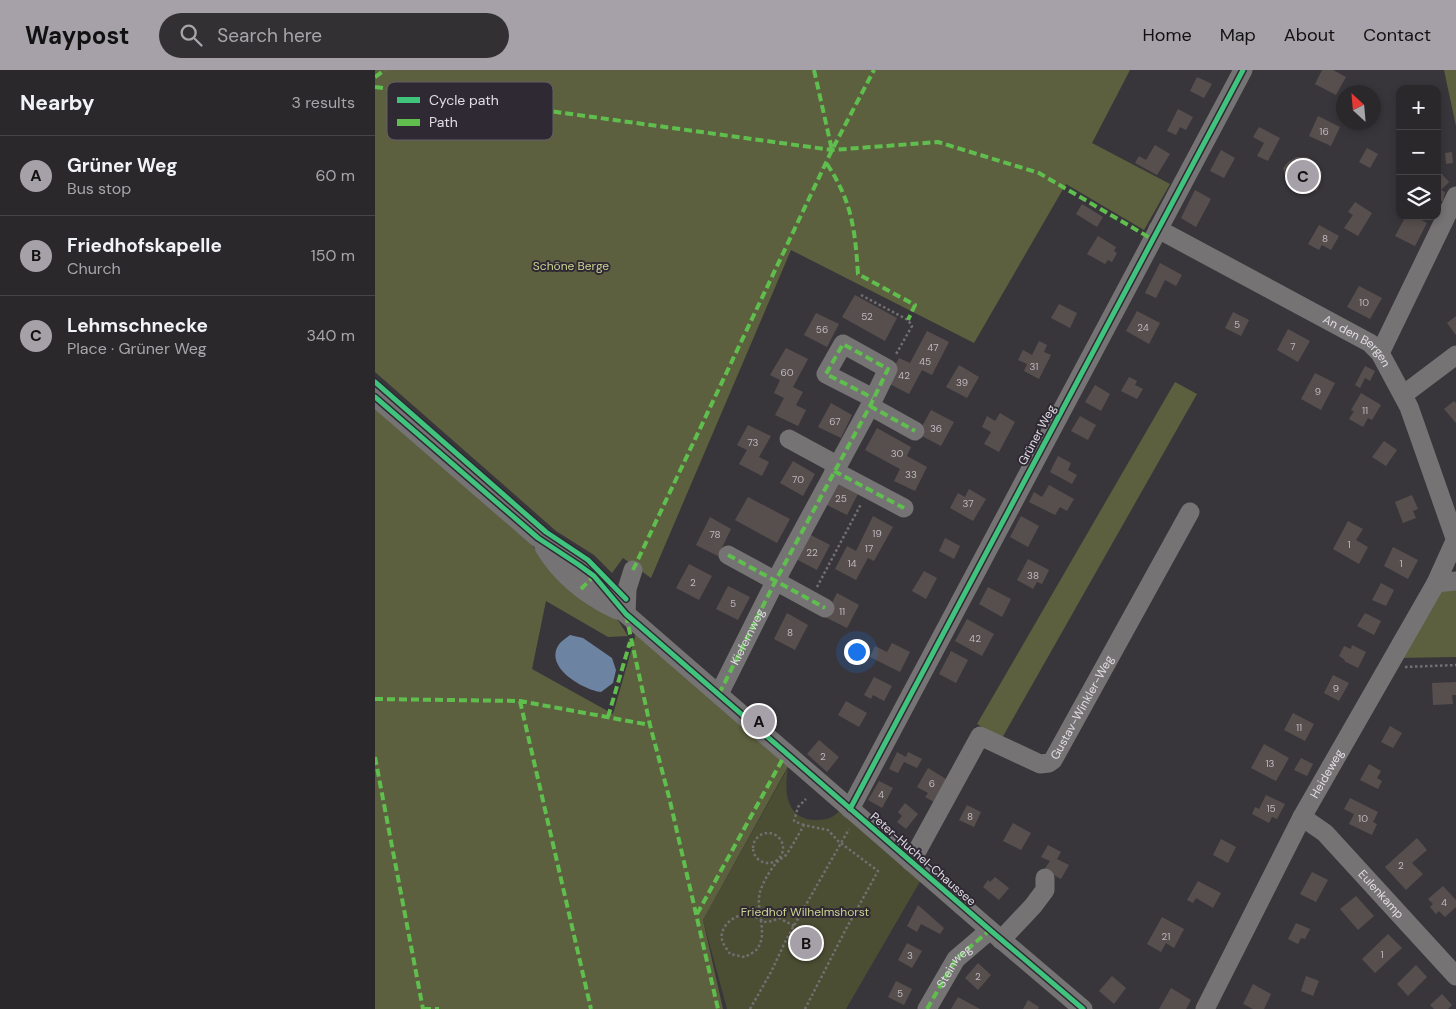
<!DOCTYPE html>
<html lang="en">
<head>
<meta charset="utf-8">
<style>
  :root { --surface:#2b282c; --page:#333034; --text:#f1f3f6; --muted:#a6a6a9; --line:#474448; --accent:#a6a1a8 }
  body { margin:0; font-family:"DM Sans",sans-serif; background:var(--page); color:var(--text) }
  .controls { position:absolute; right:15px; top:15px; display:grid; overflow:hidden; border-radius:10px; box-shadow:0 2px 8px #0003 }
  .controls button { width:45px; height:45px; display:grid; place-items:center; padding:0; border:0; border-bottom:1px solid var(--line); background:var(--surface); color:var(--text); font:25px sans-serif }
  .compass { position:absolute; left:961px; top:15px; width:45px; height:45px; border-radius:50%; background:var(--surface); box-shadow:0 2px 8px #0003; rotate:334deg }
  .you { position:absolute; left:481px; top:581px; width:18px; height:18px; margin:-12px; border:4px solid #fff; border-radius:50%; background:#1a73e8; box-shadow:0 0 0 8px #1a73e833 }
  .badge { display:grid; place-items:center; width:32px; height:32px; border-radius:50%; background:var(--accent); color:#111; font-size:16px; font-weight:700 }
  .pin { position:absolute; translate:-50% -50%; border:2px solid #fff; box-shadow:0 1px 5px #0006 }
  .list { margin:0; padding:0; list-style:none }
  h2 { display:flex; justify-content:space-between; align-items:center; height:65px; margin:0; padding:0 20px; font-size:21px }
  h2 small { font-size:16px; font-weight:400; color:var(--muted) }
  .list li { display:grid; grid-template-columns:32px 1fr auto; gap:15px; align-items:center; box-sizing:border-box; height:80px; padding:0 20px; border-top:1px solid var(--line) }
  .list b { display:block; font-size:19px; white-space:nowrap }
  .list p { margin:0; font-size:16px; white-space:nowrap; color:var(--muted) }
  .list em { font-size:16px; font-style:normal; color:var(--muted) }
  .icon { flex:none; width:28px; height:28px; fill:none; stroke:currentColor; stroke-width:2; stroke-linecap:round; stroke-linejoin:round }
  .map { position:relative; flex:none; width:1081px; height:939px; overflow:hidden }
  header { display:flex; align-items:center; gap:30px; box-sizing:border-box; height:70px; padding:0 25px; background:var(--accent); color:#111 }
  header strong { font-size:24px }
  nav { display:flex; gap:28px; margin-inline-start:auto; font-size:18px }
  .search { width:350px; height:45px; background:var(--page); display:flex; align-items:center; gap:12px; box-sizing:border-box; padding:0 18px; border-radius:28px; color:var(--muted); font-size:19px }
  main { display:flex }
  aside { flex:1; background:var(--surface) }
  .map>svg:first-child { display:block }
  .green { fill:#4c4e34 }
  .forest { fill:#5c603e }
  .water { fill:#6d83a2 }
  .building { fill:#574f4e }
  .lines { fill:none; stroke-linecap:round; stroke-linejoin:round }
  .path { stroke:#726f71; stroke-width:2.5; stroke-dasharray:2.5 2.5; stroke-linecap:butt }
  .minor { stroke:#757374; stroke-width:19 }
  .quiet { stroke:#5fbe4e; stroke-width:4; stroke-dasharray:8 4; stroke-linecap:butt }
  .cycleway-casing { stroke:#2f2934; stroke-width:8 }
  .cycleway { stroke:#40c37c; stroke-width:5 }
  .labels { text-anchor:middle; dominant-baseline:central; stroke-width:4; stroke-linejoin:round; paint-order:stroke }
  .number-label { font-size:10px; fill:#beb8be }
  .park-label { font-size:12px; fill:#ccd390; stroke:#2f2934 }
  .street-label { font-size:12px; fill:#e0dbe3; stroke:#2f2934 }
  .key { fill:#2f2934; stroke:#645e69; stroke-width:1 }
  .key-label { font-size:14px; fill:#e0dbe3 }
</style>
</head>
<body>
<header>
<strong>Waypost</strong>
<div class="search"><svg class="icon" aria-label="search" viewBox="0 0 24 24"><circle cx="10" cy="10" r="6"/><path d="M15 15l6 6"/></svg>Search here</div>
<nav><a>Home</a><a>Map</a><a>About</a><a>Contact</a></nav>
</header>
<main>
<aside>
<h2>Nearby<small>3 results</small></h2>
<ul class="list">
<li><span class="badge">A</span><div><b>Grüner Weg</b><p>Bus stop</p></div><em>60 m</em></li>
<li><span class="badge">B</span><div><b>Friedhofskapelle</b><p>Church</p></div><em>150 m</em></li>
<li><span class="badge">C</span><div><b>Lehmschnecke</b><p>Place · Grüner Weg</p></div><em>340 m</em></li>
</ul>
</aside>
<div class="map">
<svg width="1081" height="939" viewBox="0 0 1081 939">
  <rect width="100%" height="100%" fill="#39363b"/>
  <!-- green -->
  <path class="green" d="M413,698C409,719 410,748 438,750C444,750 451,750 457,747C461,745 465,740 469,737L547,808L471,939H352L328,850Z"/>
  <!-- forest -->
  <path class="forest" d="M0,0H755L717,73L795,114L769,160L691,114L599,273L416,180L276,508L248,488L237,503L219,485L181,461L0,302Z
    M1069,0H1081V56Z
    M800,312L822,324L627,668L602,654Z
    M0,338L155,473L191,517L216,537L241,547L253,566L233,567L171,531L157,599L238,644L260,567L259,556L415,693L328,850L348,939H0Z
    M1081,519V587L1020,588L1064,521Z"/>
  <!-- water -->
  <path class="water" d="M195,565L208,568L237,588L241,600L238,613L226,622C209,620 170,598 183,576C185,572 191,568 195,565Z"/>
  <!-- building -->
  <path class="building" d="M947,0H958L971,7L961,25L940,14Z
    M822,7L837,14L829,28L815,21Z
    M803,39L818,47L811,60L805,57L801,65L792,61Z
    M943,46L965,57L956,76L934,66Z
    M884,57L905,68L893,91L882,86L889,73L878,67Z
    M780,75L795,84L782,105L760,93L764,86L771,90Z
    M992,78L1003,84L995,98L984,92Z
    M846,80L860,88L849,108L835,101Z
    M1077,82L1078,93L1071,94L1070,83Z
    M921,87H932L940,92L947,102L946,112L942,120L933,124L927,116H919L911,109L908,98L913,92Z
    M1062,99L1074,112L1066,120L1070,122L1068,131H1062Z
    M820,120L836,129L821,157L806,148Z
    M980,132L997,143L983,166L969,158L978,145L973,142Z
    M707,134L728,147L722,157L701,144Z
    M1031,146H1039L1052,153L1040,176L1020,166Z
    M944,155L964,166L956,180L947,175L944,180L933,174Z
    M723,166L741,177L739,181L742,183L737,192L733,190L730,194L712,184Z
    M785,193L807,205L801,216L790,210L781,228L770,223Z
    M984,216L1007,228L995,249L972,237Z
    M480,225L522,248L510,271L467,247Z
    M684,234L702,243L695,258L676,248Z
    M762,241L785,253L774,274L751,261Z
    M858,242L874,250L866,266L850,258Z
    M441,243L464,254L452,277L429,265Z
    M1081,246V265L1072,253Z
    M913,259L935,271L923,292L902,280Z
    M552,261L574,272L557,305L547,300L534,324L511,312L524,288L535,293Z
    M664,271L672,275L669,282L676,285L664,309L649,301L652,294L643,290L648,280L657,285Z
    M411,278L433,289L418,317L428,322L421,335L431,340L423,356L400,345L409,328L399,323L405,310L395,305Z
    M584,295L604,307L592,328L571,317Z
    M990,296L1000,301L995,311L990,308L985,318L980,315Z
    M940,303L960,313L946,340L926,329Z
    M754,307L762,311L760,315L768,319L762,329L746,321Z
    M720,315L735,324L726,341L710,332Z
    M986,323L1006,335L997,350L993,348L988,357L974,349L979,341L976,340Z
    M1079,331L1081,333V353L1069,339Z
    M456,333L477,345L466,368L443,357Z
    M556,340L579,352L566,376L543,364Z
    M625,343L640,352L624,382L609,374L616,362L607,357L612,346L620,351Z
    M705,346L721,355L713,370L696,361Z
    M373,355L396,366L384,387L394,392L387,406L364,394L372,380L362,375Z
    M502,358L536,377L532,386L552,397L540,421L519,411L525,399L490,380Z
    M1009,371L1022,380L1011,396L997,387Z
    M683,386L696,393L693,400L702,405L697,414L675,402Z
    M418,391L440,404L428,426L405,413Z
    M461,410L484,422L472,445L450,434Z
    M674,415L699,429L692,441L685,437L680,445L654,432L659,422L667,427Z
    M594,419L611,429L598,451L575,438L583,423L590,427Z
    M1037,425L1043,439L1038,441L1041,448L1028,453L1020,432Z
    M373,427L415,449L402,473L360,450Z
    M498,446L518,457L499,491L493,488L481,510L460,499L472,476L481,481Z
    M646,446L664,456L653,477L635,467Z
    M335,447L356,459L343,486L321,475Z
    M973,451L988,459L981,470L993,477L984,494L958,479Z
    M432,463L455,475L442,500L419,488Z
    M570,468L585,476L579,489L564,481Z
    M1018,477L1043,490L1033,509L1009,496Z
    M653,489L674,500L667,514L662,512L658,519L642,510Z
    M314,494L337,506L324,530L301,518Z
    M549,501L562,508L551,529L537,521Z
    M1006,513L1019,520L1011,536L997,530Z
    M353,516L375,527L363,550L341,539Z
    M613,517L636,529L627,547L604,534Z
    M462,523L484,535L472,558L450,547Z
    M412,543L433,555L420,580L399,569Z
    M990,543L1006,551L999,565L982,556Z
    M592,549L619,564L607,586L580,571Z
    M517,573L535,582L525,602L495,587L500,576L512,582Z
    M977,575L991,582L983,598L969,591L970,590L964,586L969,576L976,579Z
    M576,581L593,590L581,613L564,604Z
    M958,605L974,613L964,631L949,623Z
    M499,607L517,616L509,631L498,625L496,629L489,625Z
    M1081,612V625H1077L1078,634L1058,635L1057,613Z
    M471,631L492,643L484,657L463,645Z
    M918,643L939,654L930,671L909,660Z
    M1015,656L1027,663L1018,678L1006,672Z
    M444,670L464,687L452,702L432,684Z
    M889,674L914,688L901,711L876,698Z
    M522,682L531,687L533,682L547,689L542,698L529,692L523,703L514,699Z
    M926,688L938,694L932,706L919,700Z
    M994,694L1006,701L1002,708L1007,711L1003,719L985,710Z
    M553,698L571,709L559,732L550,727L553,723L542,717Z
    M504,711L518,718L507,738L493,730Z
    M891,725L910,734L902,749L897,747L894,753L877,744L880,737L884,739Z
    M975,728L1003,742L998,752L1002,754L997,765L974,754L979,744L969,739Z
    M530,733L543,744L531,759L522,752L527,746L523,742Z
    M592,735L606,742L599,757L584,750Z
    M638,753L656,763L646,780L628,771Z
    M1042,768L1052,780L1037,793L1048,804L1031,820L1010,797Z
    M846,769L861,777L853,793L838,785Z
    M673,775L686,782L682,789L694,795L686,809L669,800L675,791L666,787Z
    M937,802L953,810L941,832L925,824Z
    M620,807L634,818L624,830L608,817L613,810L615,812Z
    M823,811L846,823L838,838L821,828L818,833L812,830Z
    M1068,816L1081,830V837L1070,847L1064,841L1061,844L1055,837L1058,834L1053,829Z
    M981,826L999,846L983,860L965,839Z
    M543,835L569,858L565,864L546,854L542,862L532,856Z
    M787,847L809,859L799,878L791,873L786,882L772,874Z
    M921,853L935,859L930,869L926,868L923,874L913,869Z
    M421,858L448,874L440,887L414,872Z
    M1013,864L1027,878L1000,903L987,889Z
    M532,873L547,881L537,898L523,890Z
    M603,893L616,905L603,920L590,908Z
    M1041,895L1052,907L1033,926L1022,914Z
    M737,906L751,918L739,934L724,921Z
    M931,906L944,911L938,926L926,921Z
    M521,911L537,919L529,935L513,927Z
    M878,914L896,924L889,939H878L868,934Z
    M796,918L816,930L811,939H784Z
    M1067,924L1077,935L1073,939H1059L1055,935Z
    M583,927L605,939H576Z
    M653,930L664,937L663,939H648Z"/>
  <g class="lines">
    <!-- path -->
    <path class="path" d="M486,225L533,250L537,256L520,286
      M442,517L486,434
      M1030,597L1081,595
      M429,755L419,751L423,737L431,729
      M378 778a15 15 0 1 1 30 0a15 15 0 1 1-30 0Z
      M419,856L404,848C385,857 389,848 375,845C361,842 344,856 347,870C348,875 353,880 355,884L370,887C373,885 380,882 382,879C394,863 380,840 385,822C388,812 395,800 402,792C405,789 408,788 411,785C418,775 423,765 429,755L453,760L463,771L503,801L471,859L430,939
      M375,939L396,902L412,868L474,759"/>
    <!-- minor -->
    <g class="minor">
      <path id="s1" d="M783,159L995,273L1005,283L1034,337L1081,471"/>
      <path d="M1005,283L1081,126"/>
      <path d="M1028,325L1081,285"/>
      <path d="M0,327L163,468L204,495L219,506L251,544L615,860L708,939"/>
      <path d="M495,336L540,361"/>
      <path d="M414,369L462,395"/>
      <path d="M459,401L529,438"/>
      <path d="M169,477C186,505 212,526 242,540"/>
      <path d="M353,485L450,538"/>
      <path d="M1061,513L1081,511"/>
      <path d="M251,544L252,519L258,500"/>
      <path id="s2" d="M344,624L401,510L495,336L513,299L468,274L451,304L498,328"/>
      <path d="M475,739L868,0"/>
      <path id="s3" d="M927,747L950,763L1081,906"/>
      <path id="s4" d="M536,792L605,666L665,694L674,693L678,690L815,442"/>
      <path d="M626,870L658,836L670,820V808"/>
      <path id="s5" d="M552,939L581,889L615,860"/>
      <path id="s6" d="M830,939L927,747L1061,513L1080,471"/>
    </g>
    <!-- quiet -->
    <path class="quiet" d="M439,0L457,80
      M0,7L10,0
      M0,17L457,80L563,72L664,103L777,169
      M452,94C477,132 480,159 483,204L540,235L533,250
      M495,336L540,361
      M459,401L529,438
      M353,485L450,538
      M258,500L457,80L499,0
      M206,519L222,503
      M251,545L275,655L294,727L343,939
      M344,624L401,510L495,336L513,299L468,274L451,304L498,328
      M0,629L145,631L275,655
      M145,631L216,939
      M233,647L255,572
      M0,687L48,939
      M322,844L411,683
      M48,939H64
      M552,939L581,889L615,860"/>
    <!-- cycleway casing -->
    <g class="cycleway-casing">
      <path id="cycleway" d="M0,312L171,462L213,490L251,529
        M0,327L163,468L204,495L219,506L251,544L615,860L708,939
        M475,739L868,0"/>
    </g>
    <!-- cycleway -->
    <use href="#cycleway" class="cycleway"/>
  </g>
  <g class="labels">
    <!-- number labels -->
    <g class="number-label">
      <text x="949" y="61">16</text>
      <text x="950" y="168">8</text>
      <text x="989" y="232">10</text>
      <text x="492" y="246">52</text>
      <text x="862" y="254">5</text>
      <text x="768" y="257">24</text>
      <text x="447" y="259">56</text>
      <text x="918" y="276">7</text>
      <text x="558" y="277">47</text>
      <text x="550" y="291">45</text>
      <text x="659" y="296">31</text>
      <text x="412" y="302">60</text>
      <text x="529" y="305">42</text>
      <text x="587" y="312">39</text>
      <text x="943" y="321">9</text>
      <text x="990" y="340">11</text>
      <text x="460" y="351">67</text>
      <text x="561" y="358">36</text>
      <text x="378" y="372">73</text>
      <text x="522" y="383">30</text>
      <text x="536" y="404">33</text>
      <text x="423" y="409">70</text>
      <text x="466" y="428">25</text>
      <text x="593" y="433">37</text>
      <text x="502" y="463">19</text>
      <text x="340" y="464">78</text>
      <text x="974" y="474">1</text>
      <text x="494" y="478">17</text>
      <text x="437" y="482">22</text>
      <text x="477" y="493">14</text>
      <text x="1026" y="493">1</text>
      <text x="658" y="505">38</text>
      <text x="318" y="512">2</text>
      <text x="358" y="533">5</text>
      <text x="467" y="541">11</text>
      <text x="415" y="562">8</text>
      <text x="600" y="568">42</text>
      <text x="961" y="618">9</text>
      <text x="924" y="657">11</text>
      <text x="448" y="686">2</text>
      <text x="895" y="693">13</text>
      <text x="557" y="713">6</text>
      <text x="506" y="724">4</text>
      <text x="896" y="738">15</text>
      <text x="595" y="746">8</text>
      <text x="988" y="748">10</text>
      <text x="1026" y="795">2</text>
      <text x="1069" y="832">4</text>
      <text x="791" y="866">21</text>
      <text x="1007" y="884">1</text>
      <text x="535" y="885">3</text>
      <text x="603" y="906">2</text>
      <text x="525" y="923">5</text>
    </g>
    <!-- park labels -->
    <g class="park-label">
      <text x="196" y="196">Schöne Berge</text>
      <text x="430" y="842">Friedhof Wilhelmshorst</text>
    </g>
    <!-- street labels -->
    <g class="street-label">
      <text stroke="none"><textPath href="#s1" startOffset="229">An den Bergen</textPath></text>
      <text transform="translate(662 365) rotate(-62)">Grüner Weg</text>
      <text stroke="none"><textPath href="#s2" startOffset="64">Kiefernweg</textPath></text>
      <text stroke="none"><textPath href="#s4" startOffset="284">Gustav-Winkler-Weg</textPath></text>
      <text stroke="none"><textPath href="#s6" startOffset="265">Heideweg</textPath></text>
      <text transform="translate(548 789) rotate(41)">Peter-Huchel-Chaussee</text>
      <text stroke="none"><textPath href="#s3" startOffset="111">Eulenkamp</textPath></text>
      <text stroke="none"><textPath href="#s5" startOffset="51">Steinweg</textPath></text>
    </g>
  </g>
  <!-- legend -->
  <rect x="12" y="12" width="166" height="58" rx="8" class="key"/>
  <rect x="22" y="27" width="23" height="6" fill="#40c37c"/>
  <rect x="22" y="49" width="23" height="7" fill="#5fbe4e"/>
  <g class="key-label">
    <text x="54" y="35">Cycle path</text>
    <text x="54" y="57">Path</text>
  </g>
</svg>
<div class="controls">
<button>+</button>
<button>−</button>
<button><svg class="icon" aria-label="layers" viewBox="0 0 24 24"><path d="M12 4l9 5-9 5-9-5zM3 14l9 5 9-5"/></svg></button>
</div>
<svg class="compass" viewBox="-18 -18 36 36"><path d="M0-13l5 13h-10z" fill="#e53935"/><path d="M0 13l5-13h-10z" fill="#a6a6a9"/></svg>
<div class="you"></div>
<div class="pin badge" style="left:384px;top:651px">A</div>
<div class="pin badge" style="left:431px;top:873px">B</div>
<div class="pin badge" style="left:928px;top:106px">C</div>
</div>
</main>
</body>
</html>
